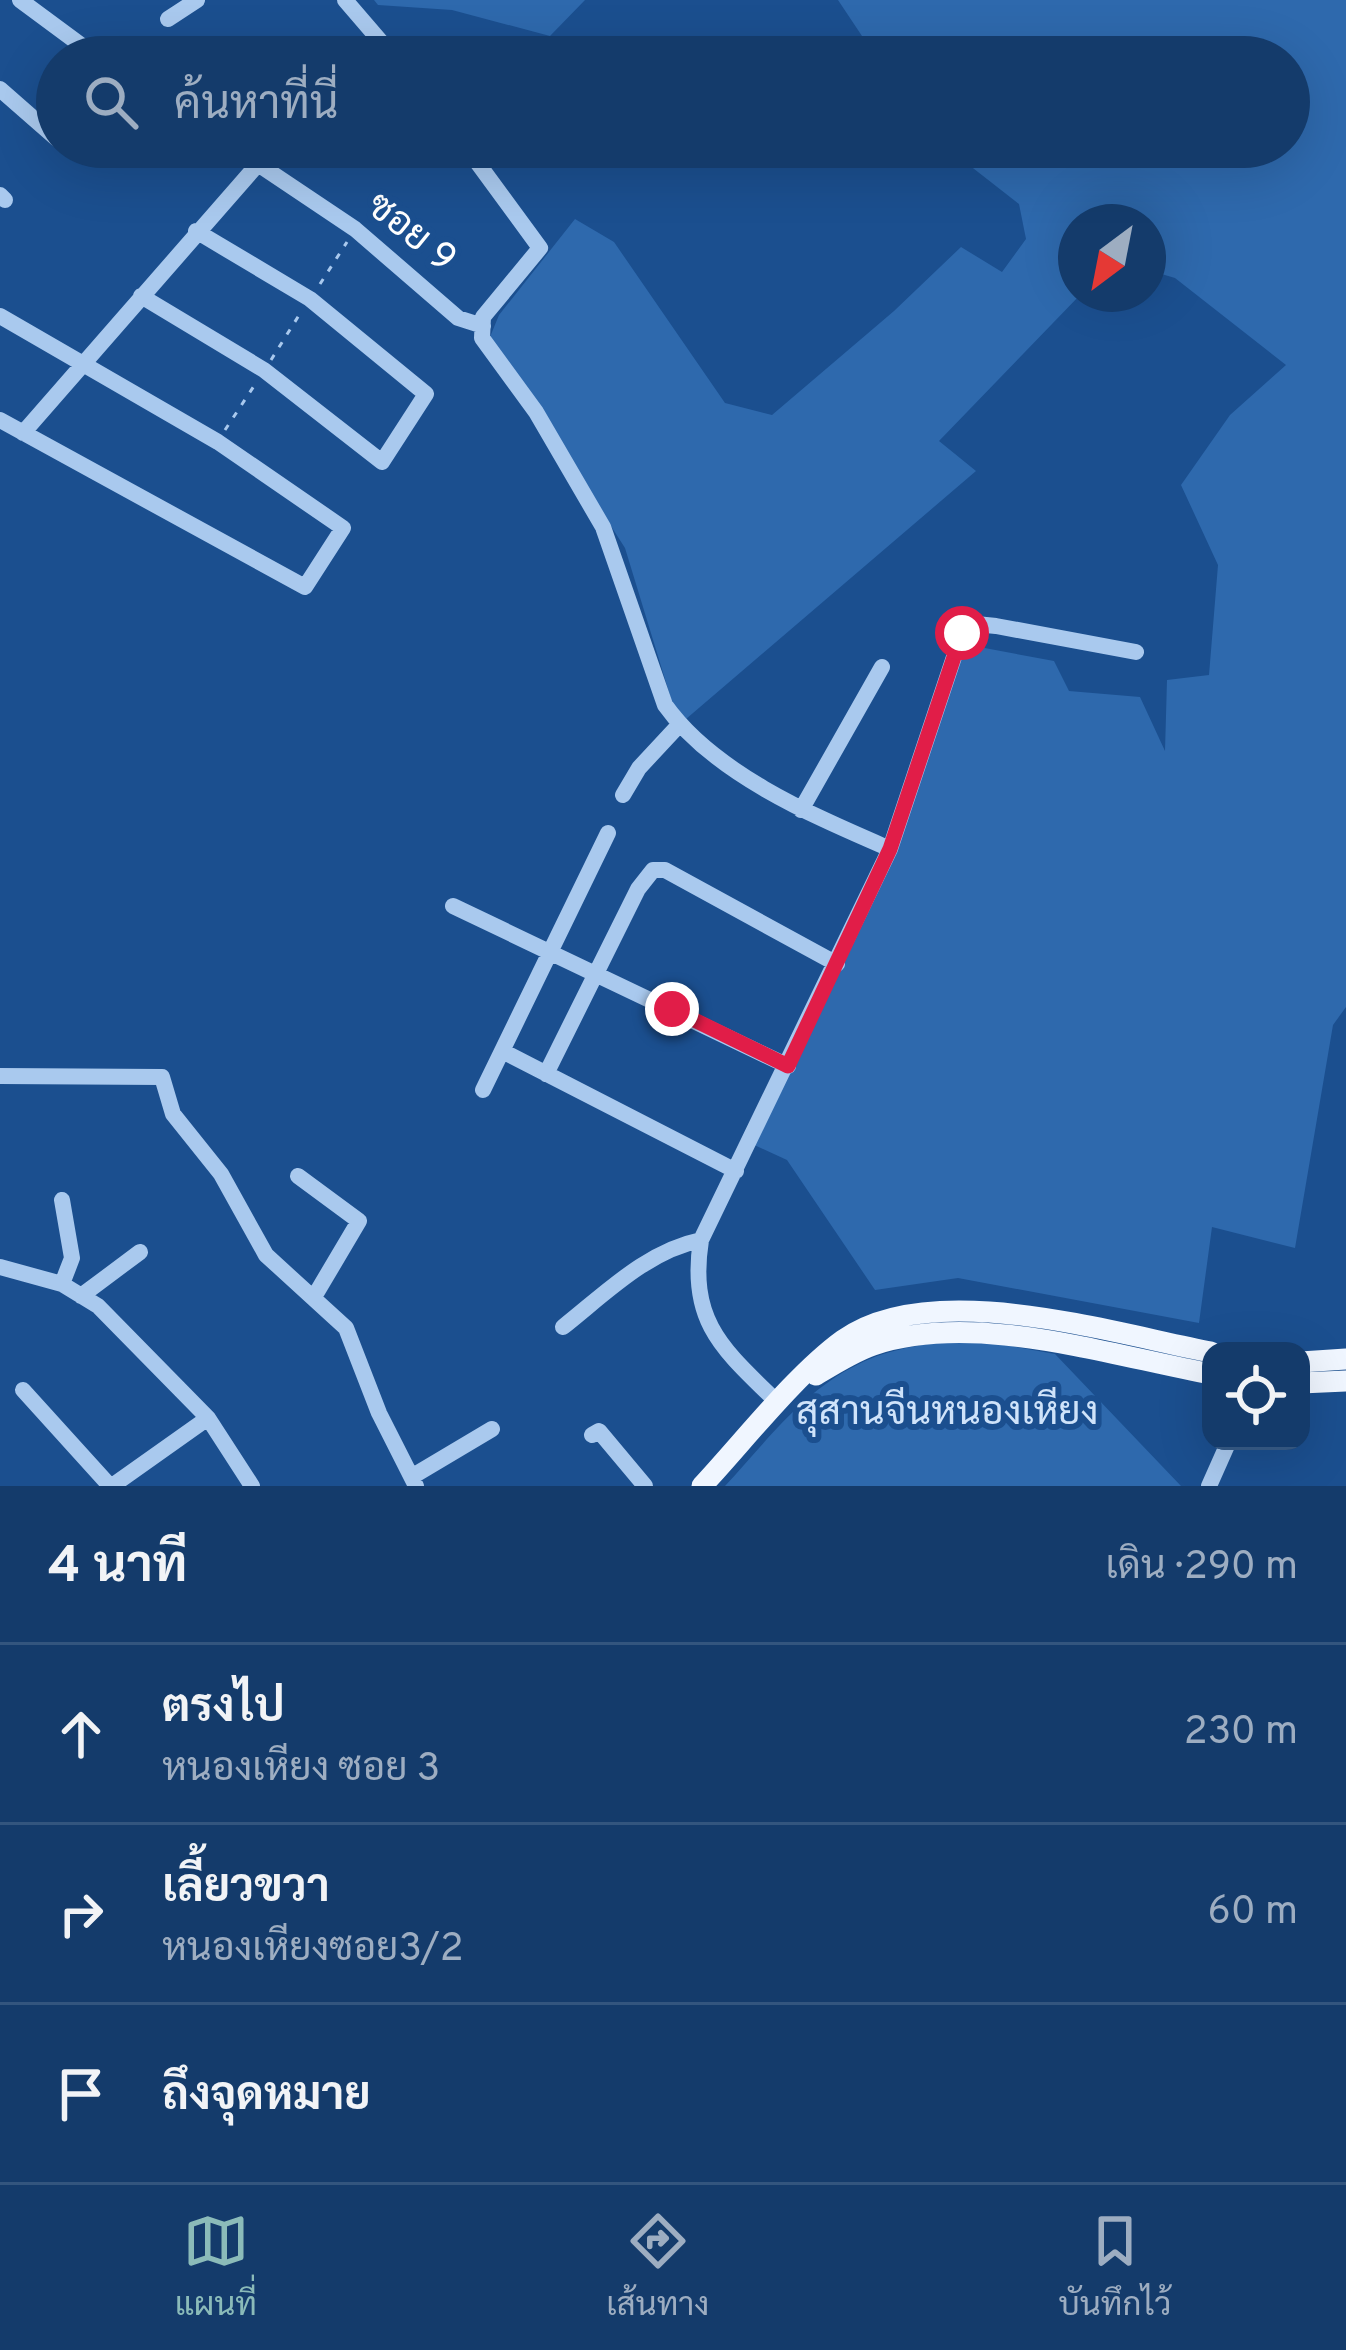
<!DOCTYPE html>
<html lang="th">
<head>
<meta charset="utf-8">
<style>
  :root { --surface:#143b6b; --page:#214673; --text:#f1f3f6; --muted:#9dadc1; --line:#33557e; --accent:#8bbbb9 }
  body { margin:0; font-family:Overpass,Sarabun,sans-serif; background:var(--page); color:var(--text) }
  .controls { position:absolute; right:36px; bottom:36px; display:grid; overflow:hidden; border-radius:24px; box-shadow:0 12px 48px #0002 }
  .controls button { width:108px; height:108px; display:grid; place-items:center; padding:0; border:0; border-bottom:3px solid var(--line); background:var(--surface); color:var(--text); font:60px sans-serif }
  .compass { position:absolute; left:1058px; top:204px; width:108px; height:108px; border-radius:50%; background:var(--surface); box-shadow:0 12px 48px #0002; rotate:212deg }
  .stop { position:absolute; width:36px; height:36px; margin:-27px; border:9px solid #e11d48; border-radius:50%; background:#fff }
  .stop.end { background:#e11d48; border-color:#fff; box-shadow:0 3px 12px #0008 }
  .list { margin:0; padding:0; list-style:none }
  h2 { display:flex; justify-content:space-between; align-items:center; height:156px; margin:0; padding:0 48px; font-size:51px }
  h2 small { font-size:39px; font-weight:400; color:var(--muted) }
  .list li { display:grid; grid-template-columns:78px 1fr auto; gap:36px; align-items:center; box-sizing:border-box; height:180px; padding:0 48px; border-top:3px solid var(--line) }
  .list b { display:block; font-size:45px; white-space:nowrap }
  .list p { margin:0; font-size:39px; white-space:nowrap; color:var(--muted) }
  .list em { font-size:39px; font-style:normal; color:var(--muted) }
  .icon { flex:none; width:66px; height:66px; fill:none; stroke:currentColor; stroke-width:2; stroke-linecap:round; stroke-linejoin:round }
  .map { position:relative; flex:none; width:1346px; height:1486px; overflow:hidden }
  .search { position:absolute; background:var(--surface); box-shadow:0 12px 48px #0002; left:36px; right:36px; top:36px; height:132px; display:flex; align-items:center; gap:30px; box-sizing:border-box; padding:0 42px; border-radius:66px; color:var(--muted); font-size:45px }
  .sheet { height:696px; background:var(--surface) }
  nav { display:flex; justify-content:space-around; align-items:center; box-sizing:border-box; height:168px; border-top:3px solid var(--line); background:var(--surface); font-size:33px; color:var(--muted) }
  nav a { display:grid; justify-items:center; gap:6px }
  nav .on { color:var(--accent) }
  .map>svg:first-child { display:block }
  .green { fill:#2e69ad }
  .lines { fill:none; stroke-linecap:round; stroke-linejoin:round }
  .path { stroke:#a9c9ee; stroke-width:3; stroke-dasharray:6 9; stroke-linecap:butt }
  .minor { stroke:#a9c9ee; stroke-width:16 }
  .major { stroke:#f0f6ff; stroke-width:21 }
  .route { stroke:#e11d48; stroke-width:15 }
  .labels { text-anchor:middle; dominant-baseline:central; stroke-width:12; stroke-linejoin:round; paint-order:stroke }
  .street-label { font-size:39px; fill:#fff; stroke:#1b4f8f }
  .park-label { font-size:39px; fill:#cfe3fa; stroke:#1b4f8f }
</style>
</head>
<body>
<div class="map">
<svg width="1346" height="1486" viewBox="0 0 1346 1486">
  <rect width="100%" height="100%" fill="#1b4f8f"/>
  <!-- green -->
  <path class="green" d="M374,0H585L550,36L452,10L378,5Z
    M838,0H1346V1007L1333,1025L1295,1248L1212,1227L1199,1323L958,1278L875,1290L787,1160L750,1143L894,837L958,643L1054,661L1069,691L1140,697L1165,751L1167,680L1209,675L1218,565L1181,485L1230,415L1286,365L1175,278L1148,270V222H1076V294H1081L939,441L976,471L679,725L625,548L490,337L499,315L575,219L614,242L725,403L772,415L894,311L961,247L1002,272L1026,239L1019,204L946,147H1289V57H876Z
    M967,1338L1055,1354L1181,1486H725C765,1443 803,1391 857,1365C891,1347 930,1344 967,1338Z"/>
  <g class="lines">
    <!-- path -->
    <path class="path" d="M320,284L347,242
      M271,360L301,312
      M225,430L256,383"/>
    <!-- minor -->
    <path class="minor" d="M20,0L97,57
      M345,0L394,57
      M168,19L197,0
      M0,89L57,139
      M466,147L540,248L483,317L482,338L536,412L603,527L665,705C714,774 814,816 890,849
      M0,195L5,200
      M141,296L264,370L382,462L426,394L310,299L196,231
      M0,316L218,442L343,528L305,587L0,420
      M23,433L258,164L355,229L458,318L483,326
      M623,795L639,768L679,725
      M801,810L882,667
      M453,906L788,1066
      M502,1051L736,1171
      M546,1074L638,889L653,870H665L837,964
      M0,1076L162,1077L173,1114L221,1174L266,1255L346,1328L379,1413L416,1486
      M483,1090L608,833
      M298,1176L359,1221L314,1297
      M62,1200L72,1258L62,1284
      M0,1267L62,1284L98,1306L208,1418L252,1486
      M81,1296L140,1252
      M563,1327C606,1293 647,1251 701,1240
      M23,1390L110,1486
      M778,1403C724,1350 688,1323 701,1240L890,849L962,633L976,624L996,626L1136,652
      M592,1435L599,1431L645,1486
      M413,1476L492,1429
      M112,1486L208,1418
      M1209,1486L1229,1441"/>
    <!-- major -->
    <path class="major" d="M1301,1362L1346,1359
      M816,1375C834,1364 853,1352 873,1345C974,1311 1108,1355 1211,1374
      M1301,1383L1346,1381
      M702,1486C743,1442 796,1374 843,1340C931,1277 1111,1333 1211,1352"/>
  </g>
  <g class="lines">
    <!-- route -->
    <path class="route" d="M672,1009L788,1066L890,849L962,633"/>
  </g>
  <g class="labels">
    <!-- street labels -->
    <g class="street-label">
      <text transform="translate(410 234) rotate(39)">ซอย 9</text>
    </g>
    <!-- park labels -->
    <g class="park-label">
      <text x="947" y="1414">สุสานจีนหนองเหียง</text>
    </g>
  </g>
</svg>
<div class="controls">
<button><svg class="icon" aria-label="locate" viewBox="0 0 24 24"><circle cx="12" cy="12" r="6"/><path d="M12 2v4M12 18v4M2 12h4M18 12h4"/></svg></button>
</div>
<svg class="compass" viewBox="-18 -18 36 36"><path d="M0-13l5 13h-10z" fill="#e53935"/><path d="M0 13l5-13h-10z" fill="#9dadc1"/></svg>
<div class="stop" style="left:962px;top:633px"></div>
<div class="stop end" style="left:672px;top:1009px"></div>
<div class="search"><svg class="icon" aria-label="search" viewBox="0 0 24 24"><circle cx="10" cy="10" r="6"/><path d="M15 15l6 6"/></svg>ค้นหาที่นี่</div>
</div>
<section class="sheet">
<h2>4 นาที<small>เดิน · 290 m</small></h2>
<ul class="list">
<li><svg class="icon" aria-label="ahead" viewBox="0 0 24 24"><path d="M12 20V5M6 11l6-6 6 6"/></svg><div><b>ตรงไป</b><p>หนองเหียง ซอย 3</p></div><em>230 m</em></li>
<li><svg class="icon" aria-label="right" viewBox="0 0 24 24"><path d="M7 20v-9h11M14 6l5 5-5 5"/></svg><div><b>เลี้ยวขวา</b><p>หนองเหียงซอย3/2</p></div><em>60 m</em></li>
<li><svg class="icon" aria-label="arrive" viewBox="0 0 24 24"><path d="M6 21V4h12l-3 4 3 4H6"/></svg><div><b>ถึงจุดหมาย</b></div></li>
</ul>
</section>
<nav>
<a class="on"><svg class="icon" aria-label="map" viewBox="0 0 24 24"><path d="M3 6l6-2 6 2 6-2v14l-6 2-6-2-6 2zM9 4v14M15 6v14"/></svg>แผนที่</a>
<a><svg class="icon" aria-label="directions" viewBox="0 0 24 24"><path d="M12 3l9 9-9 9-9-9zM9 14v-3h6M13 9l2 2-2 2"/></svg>เส้นทาง</a>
<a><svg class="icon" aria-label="saved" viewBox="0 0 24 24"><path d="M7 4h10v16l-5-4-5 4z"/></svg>บันทึกไว้</a>
</nav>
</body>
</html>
